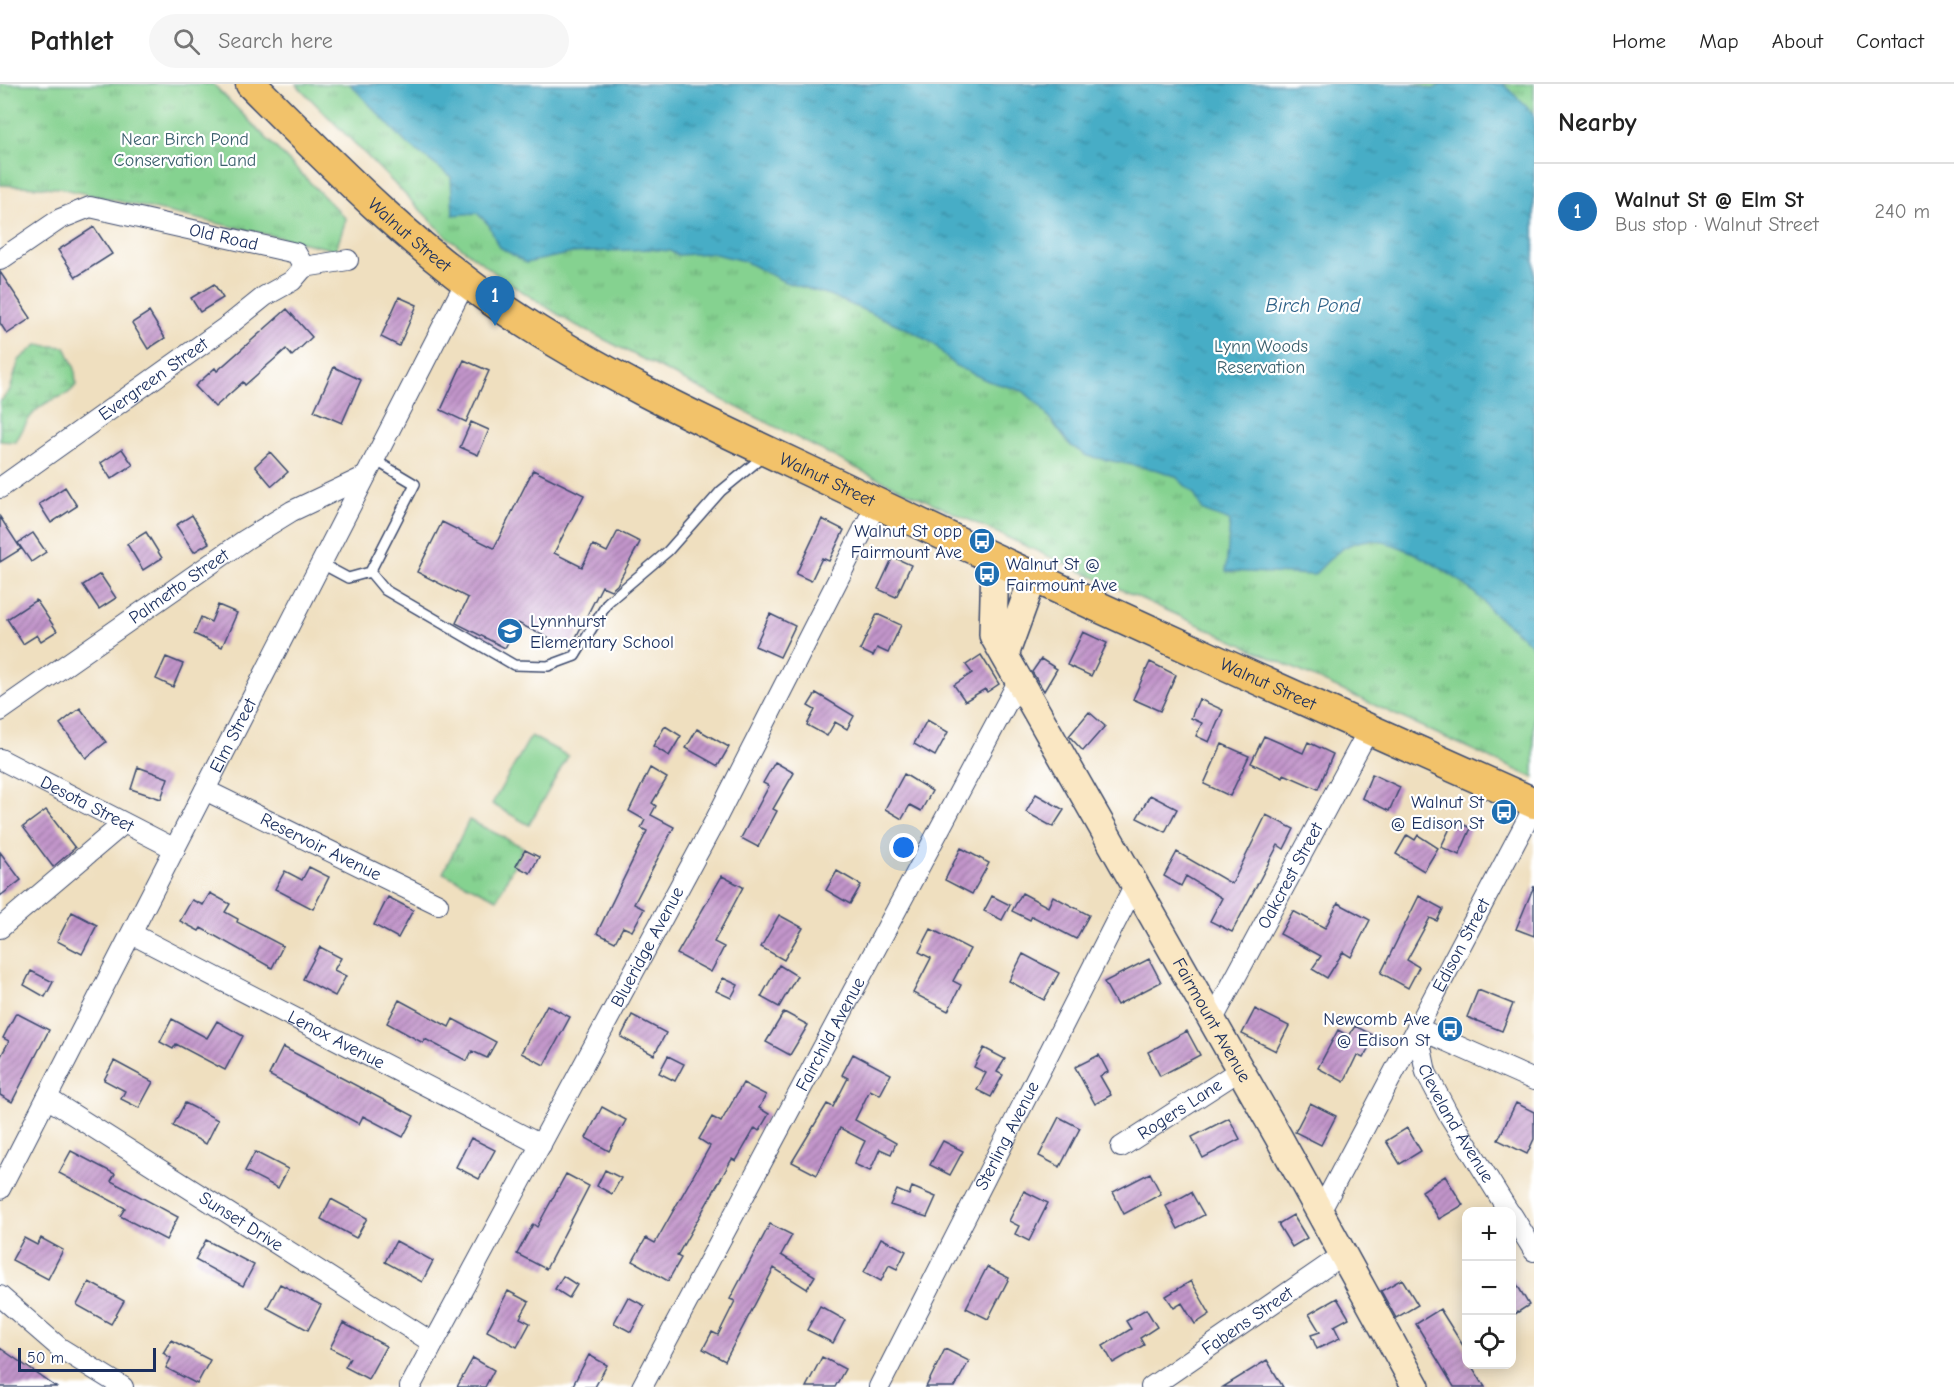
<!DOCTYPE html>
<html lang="en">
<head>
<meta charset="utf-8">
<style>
  :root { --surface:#fff; --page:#f6f6f6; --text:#222; --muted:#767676; --line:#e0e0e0; --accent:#1f6fb2 }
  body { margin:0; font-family:"Comic Neue",sans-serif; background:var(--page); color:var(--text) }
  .controls { position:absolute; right:18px; bottom:18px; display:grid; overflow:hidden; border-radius:12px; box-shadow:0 3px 15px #0003 }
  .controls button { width:54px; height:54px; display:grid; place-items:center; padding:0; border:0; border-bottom:2px solid var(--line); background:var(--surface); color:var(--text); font:30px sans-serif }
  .scale { position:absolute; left:18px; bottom:15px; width:138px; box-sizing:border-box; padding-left:6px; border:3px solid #1b2f5e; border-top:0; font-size:16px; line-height:21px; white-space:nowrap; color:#1b2f5e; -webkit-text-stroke:4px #fff; paint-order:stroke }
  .you { position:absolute; left:904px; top:764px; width:21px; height:21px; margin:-15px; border:4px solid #fff; border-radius:50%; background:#1a73e8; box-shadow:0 0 0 9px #1a73e833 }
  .badge { display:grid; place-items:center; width:39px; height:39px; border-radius:50%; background:var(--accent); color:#fff; font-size:20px; font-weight:700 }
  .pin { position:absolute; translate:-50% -50px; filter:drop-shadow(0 2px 3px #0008) }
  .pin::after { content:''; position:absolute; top:32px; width:21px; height:18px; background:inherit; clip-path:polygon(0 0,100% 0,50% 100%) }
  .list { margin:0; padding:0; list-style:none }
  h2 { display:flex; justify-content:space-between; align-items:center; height:78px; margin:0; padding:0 24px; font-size:26px }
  h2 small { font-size:20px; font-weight:400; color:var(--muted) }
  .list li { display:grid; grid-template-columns:39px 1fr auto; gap:18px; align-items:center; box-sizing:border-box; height:96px; padding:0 24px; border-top:2px solid var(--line) }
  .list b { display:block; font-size:22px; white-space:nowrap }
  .list p { margin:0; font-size:20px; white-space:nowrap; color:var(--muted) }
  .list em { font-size:20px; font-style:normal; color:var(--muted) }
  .icon { flex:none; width:33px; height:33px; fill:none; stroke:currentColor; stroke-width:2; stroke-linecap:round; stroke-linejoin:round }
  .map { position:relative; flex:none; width:1534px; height:1303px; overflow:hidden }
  header { display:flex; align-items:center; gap:36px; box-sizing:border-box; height:84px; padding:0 30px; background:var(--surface); border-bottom:2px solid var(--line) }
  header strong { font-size:28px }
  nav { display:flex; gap:33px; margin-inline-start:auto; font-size:21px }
  .search { width:420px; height:54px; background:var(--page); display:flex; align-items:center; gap:15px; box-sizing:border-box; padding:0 21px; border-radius:33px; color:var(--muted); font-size:22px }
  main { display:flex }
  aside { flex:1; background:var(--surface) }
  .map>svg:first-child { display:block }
  .grass { fill:#85d290; stroke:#508077; stroke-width:1.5 }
  .wetland { fill:url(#wetland-marsh); stroke:#508077; stroke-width:1.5 }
  .park { fill:url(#park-tufts); stroke:#508077; stroke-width:1.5 }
  .water { fill:url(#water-ripples); stroke:#316e92; stroke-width:1.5 }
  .building { fill:url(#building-hatch) }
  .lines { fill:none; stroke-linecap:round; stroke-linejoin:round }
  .lane-casing { stroke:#3b496d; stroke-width:12 }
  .street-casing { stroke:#3b496d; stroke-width:22 }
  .secondary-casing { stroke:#3b496d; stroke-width:30 }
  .primary-casing { stroke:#3b496d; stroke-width:33 }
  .lane { stroke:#fff; stroke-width:9 }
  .street { stroke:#fff; stroke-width:20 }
  .secondary { stroke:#fae7c3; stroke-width:27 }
  .primary { stroke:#f2c26a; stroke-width:30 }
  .labels { text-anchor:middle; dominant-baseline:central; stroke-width:4.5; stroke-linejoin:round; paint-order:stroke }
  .park-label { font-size:18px; fill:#3b606d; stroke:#fff }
  .street-label { font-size:18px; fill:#1b2f5e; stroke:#fff }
  .poi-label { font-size:18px; fill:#1b2f5e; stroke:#fff; text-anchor:end }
  .water-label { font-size:20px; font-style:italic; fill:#2d6188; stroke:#fff }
</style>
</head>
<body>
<header>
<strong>Pathlet</strong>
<div class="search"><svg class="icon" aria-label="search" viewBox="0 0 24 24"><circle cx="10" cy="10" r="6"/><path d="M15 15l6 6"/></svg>Search here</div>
<nav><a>Home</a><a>Map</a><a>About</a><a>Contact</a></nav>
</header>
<main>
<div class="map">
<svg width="1534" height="1303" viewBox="0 0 1534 1303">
  <defs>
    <pattern id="wetland-marsh" width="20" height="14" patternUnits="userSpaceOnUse" patternTransform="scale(1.5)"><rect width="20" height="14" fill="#85d290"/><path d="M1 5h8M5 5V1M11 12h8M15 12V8" fill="none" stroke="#6cab79"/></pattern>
    <pattern id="park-tufts" width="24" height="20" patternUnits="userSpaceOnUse" patternTransform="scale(1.5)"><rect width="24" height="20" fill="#85d290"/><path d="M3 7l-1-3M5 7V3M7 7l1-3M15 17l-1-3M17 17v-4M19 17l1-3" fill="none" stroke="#6cab79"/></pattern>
    <pattern id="water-ripples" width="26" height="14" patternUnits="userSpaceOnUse" patternTransform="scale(1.5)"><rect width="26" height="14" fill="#47adc6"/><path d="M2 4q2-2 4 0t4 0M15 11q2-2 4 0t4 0" fill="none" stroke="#3a8da4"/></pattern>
    <pattern id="building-hatch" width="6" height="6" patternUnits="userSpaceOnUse" patternTransform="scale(1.5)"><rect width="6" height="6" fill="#c295ca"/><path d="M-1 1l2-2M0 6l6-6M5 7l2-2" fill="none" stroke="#9d7aa7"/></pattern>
  </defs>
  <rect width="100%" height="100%" fill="#fff"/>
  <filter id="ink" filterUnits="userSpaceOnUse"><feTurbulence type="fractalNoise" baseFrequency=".0167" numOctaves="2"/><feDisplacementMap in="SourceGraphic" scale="12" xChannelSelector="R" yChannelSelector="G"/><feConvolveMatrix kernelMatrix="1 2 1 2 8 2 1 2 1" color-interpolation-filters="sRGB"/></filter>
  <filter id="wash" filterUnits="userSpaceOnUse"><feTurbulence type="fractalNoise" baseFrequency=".008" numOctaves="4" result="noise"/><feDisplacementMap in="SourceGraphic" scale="24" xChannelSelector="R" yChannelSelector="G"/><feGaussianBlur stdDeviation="1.35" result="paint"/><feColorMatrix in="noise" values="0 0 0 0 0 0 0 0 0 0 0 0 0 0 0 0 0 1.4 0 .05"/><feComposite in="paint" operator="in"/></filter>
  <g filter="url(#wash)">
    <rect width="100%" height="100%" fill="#efdfbf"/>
    <!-- grass -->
    <path class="grass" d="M531,652L568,672L529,741L492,720Z"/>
    <!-- wetland -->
    <path class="wetland" d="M37,261L65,263L75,285L76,301C68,313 59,312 48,318C31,327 25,341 16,358L0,357V318L10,306L19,276Z"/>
    <!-- park -->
    <path class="park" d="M0,0H213L346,135L336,166L60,104L0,101Z
      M296,0H1534V694L866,389L570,238L506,197L446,152Z
      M469,736L523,763L497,815L443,789Z"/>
    <!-- water -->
    <path class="water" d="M350,0H1410L1433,5L1443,0H1503L1534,30V564C1521,550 1507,540 1492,528C1487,524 1485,518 1480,514C1457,492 1395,451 1362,457C1340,461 1329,476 1314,491L1226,487L1230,437L1203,427L1194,410L1175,392L1158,386L1087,372L1070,361L1040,322L1023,307L988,297L954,281L934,260L910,246L829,211L785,198L744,177L711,169L678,171L670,167L647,165L572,169L526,179L498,162L489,141L477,129L453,131L451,93L405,58Z"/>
    <g id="blocks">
      <!-- building -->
      <path class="building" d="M94,143L112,170L76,193L58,166Z
        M0,188L31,234L7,250L0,239Z
        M214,200L223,214L200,228L191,214Z
        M399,213L417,221L399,262L381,253Z
        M287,225L312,253L292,272L286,265L245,301L243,298L215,323L195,302L215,284L217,287Z
        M149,228L165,254L148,265L132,239Z
        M464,276L489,287L466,338L441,326Z
        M334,283L361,296L342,339L314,327Z
        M471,338L489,346L478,371L460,363Z
        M122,365L133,381L111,395L101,379Z
        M270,368L288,388L272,402L255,382Z
        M533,386L584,411L554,469L582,483L593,461L607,468L618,447L640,458L617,501L611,506L602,502L570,565L518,539L505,564L456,539L468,514L417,488L442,438L494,464Z
        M65,403L77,422L51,439L39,420Z
        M192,431L209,459L194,468L176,441Z
        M0,433L21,465L0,478Z
        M822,435L844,446L829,477L822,474L811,497L796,490Z
        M146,448L162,474L143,486L127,460Z
        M33,449L46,468L31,478L18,459Z
        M893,473L911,481L896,513L878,505Z
        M100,490L116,514L99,525L83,501Z
        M36,516L57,547L41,557L37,551L23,560L7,535Z
        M218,521L237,529L222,563L194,550L201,533L211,538Z
        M770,530L795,542L780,573L755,562Z
        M877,530L901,541L888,569L877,564L873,572L860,566Z
        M1083,548L1107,559L1091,592L1067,581Z
        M981,571L999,600L987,608L985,605L965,617L954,601L972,589L966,581Z
        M166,573L183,580L173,603L156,595Z
        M1041,575L1057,585L1044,607L1032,588Z
        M1150,578L1176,591L1160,627L1133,615Z
        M816,609L854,632L847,645L835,638L827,652L807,641L815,626L808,622Z
        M1199,615L1223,626L1209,658L1196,652L1202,639L1191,634Z
        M80,624L106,658L86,674L60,640Z
        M1089,628L1105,642L1083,667L1069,652Z
        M927,636L948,648L935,672L914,660Z
        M665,642L681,652L669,672L653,662Z
        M697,645L729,663L718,682L686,664Z
        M1264,652L1303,669L1308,658L1333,670L1318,705L1284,690L1283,694L1251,679Z
        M1222,660L1249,672L1230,712L1204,700Z
        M775,678L794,689L773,725L777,727L758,763L741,754L769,702L763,699Z
        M138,683L168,694L161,715L131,705Z
        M650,684L667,694L652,719L656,722L651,731L674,743L634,820L644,825L632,847L623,843L615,858L597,849L647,747L641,744L645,736L629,727Z
        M904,690L932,707L921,727L910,721L902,735L885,725Z
        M1372,690L1400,703L1389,727L1362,714Z
        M1036,710L1064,726L1053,743L1026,728Z
        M1150,711L1177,725L1165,748L1137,734Z
        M46,726L75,764L53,783L23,743Z
        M1266,731L1294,745L1284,765L1278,761L1232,848L1210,837L1222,814L1186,792L1181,802L1164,792L1177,768L1232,800Z
        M1454,736L1471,744L1459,771L1441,763Z
        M1407,751L1415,756L1418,751L1438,764L1424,787L1396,770Z
        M961,764L989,779L972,810L945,796Z
        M525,766L539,773L530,789L516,782Z
        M0,768L21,796L0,812Z
        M309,783L329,793L313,825L275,805L285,787L302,796Z
        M837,787L861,801L850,820L826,806Z
        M722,792L743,803L714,858L724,863L711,888L677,870Z
        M1534,802V852L1516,845Z
        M210,809L230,820L225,828L238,835L237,838L283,862L272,884L201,844L199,847L180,837L192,816L203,821Z
        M1022,809L1048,823L1053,812L1089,831L1076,855L1032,832L1030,836L1012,827Z
        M992,812L1010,821L1002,836L984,827Z
        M1419,812L1443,825L1437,837L1430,834L1407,876L1419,883L1408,904L1381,889Z
        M388,813L413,826L398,854L374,841Z
        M1338,819L1370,836L1351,873L1343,868L1327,894L1312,885L1321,872L1280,850L1293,827L1325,844Z
        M72,828L97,841L82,870L57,857Z
        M779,831L803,844L784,876L761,863Z
        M931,845L970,865L953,897L961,901L948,927L913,909L931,874L919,868Z
        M320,863L341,874L334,886L346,892L335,912L303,895Z
        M1023,870L1059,889L1044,916L1009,897Z
        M1149,875L1161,898L1117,921L1104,898Z
        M779,881L797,892L779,923L761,913Z
        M31,887L53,898L45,913L24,901Z
        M723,894L738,901L731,914L716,907Z
        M1478,906L1513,920L1502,947L1467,933Z
        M399,916L449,943L453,935L496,958L487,974L472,967L467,977L425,955L423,959L387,939Z
        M547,921L570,933L544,981L521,969Z
        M1255,925L1289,942L1276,967L1242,950Z
        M784,928L808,941L790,971L766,958Z
        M16,929L49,946L12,1018L0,1011V974L9,957L3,954Z
        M632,931L666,949L654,971L621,953Z
        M172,935L207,954L217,937L243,952L225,986L176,960L173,965L160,958Z
        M1355,942L1375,952L1363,974L1357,971L1344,998L1318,984L1338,946L1349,952Z
        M1187,947L1200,971L1160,992L1148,968Z
        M283,963L414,1032L403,1053L363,1032L359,1040L269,991Z
        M984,964L1005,975L997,988L1003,991L991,1013L977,1006L986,989L974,983Z
        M853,970L891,990L880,1011L870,1006L855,1036L896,1059L891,1070L880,1065L870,1087L854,1080L865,1057L840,1044L817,1091L792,1078L827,1020L833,1023L848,994L842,991Z
        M1099,971L1108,988L1100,992L1111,1011L1095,1020L1075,983Z
        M668,972L684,980L675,997L659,989Z
        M114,977L153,998L139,1024L121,1015L125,1007L104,996Z
        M743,999L766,1011L759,1024L769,1030L759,1047L755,1044L736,1077L732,1075L677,1172L681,1174L668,1197L633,1177L646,1154L655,1159L710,1062L699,1055L712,1033L721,1038Z
        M185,1019L218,1036L206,1060L173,1042Z
        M1310,1019L1336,1032L1321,1061L1295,1048Z
        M1516,1019L1534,1028V1055L1527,1070L1498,1056Z
        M602,1023L626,1036L609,1067L586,1054Z
        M1059,1033L1080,1044L1060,1083L1039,1072Z
        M1229,1034L1240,1055L1203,1074L1192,1053Z
        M1407,1044L1421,1067L1400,1080L1386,1057Z
        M471,1054L495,1066L479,1095L456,1083Z
        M943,1057L963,1067L950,1091L930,1081Z
        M71,1067L115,1090L111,1097L178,1133L166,1156L120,1132L125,1124L59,1089Z
        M255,1068L288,1085L278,1104L245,1087Z
        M605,1086L621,1094L612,1110L597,1102Z
        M1150,1089L1161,1110L1124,1130L1113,1108Z
        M566,1090L589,1102L546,1185L517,1170L533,1140L537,1143Z
        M1445,1092L1463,1121L1439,1135L1422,1107Z
        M912,1103L936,1113L927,1133L890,1121L897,1106L909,1111Z
        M1024,1107L1048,1119L1029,1157L1015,1150L1019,1142L1009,1137Z
        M1191,1108L1204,1131L1178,1145L1166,1122Z
        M331,1115L367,1134L356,1154L321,1135Z
        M1293,1131L1307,1154L1292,1163L1278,1140Z
        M770,1140L792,1151L781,1171L815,1192L807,1205L774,1184L725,1277L703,1265L712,1248L718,1251L735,1217L730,1215Z
        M24,1154L37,1161L41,1154L63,1166L48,1195L12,1176Z
        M881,1154L906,1167L897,1185L889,1181L881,1197L864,1188Z
        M206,1156L254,1181L243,1202L195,1176Z
        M396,1157L433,1177L422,1198L385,1178Z
        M987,1183L1009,1194L988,1235L966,1224Z
        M563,1192L577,1201L569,1214L555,1205Z
        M1512,1192L1529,1221L1512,1232Z
        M1402,1195L1418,1221L1396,1234L1381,1207Z
        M1191,1197L1210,1230L1195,1240L1182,1219L1174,1224L1166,1212Z
        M89,1198L124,1217L111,1240L77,1221Z
        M280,1200L321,1221L308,1246L267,1224Z
        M508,1207L529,1218L520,1234L530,1239L517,1263L487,1247Z
        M628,1213L645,1222L631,1248L614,1239Z
        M1337,1214L1349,1234L1334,1242L1340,1254L1317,1265L1311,1251L1320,1248L1309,1230Z
        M820,1222L845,1236L833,1259L807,1246Z
        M1146,1225L1157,1243L1140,1254L1144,1261L1113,1279L1103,1262L1131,1245L1126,1237Z
        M1440,1225L1467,1268V1281H1471L1485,1303H1454L1416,1240Z
        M343,1239L386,1262L368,1295L345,1283L350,1274L330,1264Z
        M171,1256L210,1276L197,1300L166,1284L171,1274L163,1269Z
        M0,1264L56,1303H0Z
        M945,1265L969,1277L955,1303H926Z
        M589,1271L607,1281L595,1303H572Z
        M822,1273L845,1285L835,1303H806Z
        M473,1274L494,1286L485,1303H457Z
        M1267,1276L1283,1303H1223Z"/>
    </g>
  </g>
  <g filter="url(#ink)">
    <use href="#blocks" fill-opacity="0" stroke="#3b496d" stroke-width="1.5"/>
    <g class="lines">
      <!-- lane casing -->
      <g class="lane-casing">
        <path id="lane" d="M320,479L348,494L370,488L415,400L373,375
          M370,488L385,506L514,581L548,582L575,572L608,518L668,467L721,407L765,371"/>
      </g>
      <!-- street casing -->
      <g class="street-casing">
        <g id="street">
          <path id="s1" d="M0,176L60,135L90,123L296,169L304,183L348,176"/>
          <path id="s2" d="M0,404L229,241L265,212L292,197L304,183"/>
          <path id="s3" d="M0,627L245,456L292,427L364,393"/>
          <path id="s4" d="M0,675L175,765"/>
          <path id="s5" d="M205,706L438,820"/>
          <path d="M0,844L123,740"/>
          <path id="s6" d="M132,850L541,1061"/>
          <path id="s7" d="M1212,937L1369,645"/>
          <path id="s8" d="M1417,944L1426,988L1447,1028L1509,1128"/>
          <path d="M1417,944L1534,996"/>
          <path id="s9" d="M47,1014L433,1259"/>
          <path id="s10" d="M1121,1063L1240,986"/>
          <path id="s11" d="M0,1105L466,197"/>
          <path id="s12" d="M1320,1128L1534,723"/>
          <path d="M1512,1131L1534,1167"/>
          <path d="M0,1212L60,1264L123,1303"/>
          <path id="s13" d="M410,1303L716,735L877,419"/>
          <path id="s14" d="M642,1303L1019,596"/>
          <path id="s15" d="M879,1303L1135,800"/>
          <path id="s16" d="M1151,1303L1344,1170"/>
        </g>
      </g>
      <!-- secondary casing -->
      <g class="secondary-casing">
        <g id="secondary">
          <path id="s17" d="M995,476L993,551L1279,1054L1416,1303"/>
          <path d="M1005,571L1033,494"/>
        </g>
      </g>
      <!-- primary casing -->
      <g class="primary-casing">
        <g id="primary">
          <path id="s18" d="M251,0C332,81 412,163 507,227C620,303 748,357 870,416C1090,521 1312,620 1534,719"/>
        </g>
      </g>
      <!-- lane -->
      <use href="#lane" class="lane"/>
      <!-- street -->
      <use href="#street" class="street"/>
      <!-- secondary -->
      <use href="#secondary" class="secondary"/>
      <!-- primary -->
      <use href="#primary" class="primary"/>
    </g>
  </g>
  <!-- icons -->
  <defs>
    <g id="bus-disc" transform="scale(1.35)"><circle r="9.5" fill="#1f6fb2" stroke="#fff"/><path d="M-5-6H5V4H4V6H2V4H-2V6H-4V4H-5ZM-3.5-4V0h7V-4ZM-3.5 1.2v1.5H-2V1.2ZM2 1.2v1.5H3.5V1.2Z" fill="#fff"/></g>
    <g id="school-disc" transform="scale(1.35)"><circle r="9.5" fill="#1f6fb2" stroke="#fff"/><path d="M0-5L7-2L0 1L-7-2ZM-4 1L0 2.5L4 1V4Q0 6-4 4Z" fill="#fff"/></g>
  </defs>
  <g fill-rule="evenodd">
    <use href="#bus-disc" x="982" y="457"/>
    <use href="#bus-disc" x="987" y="490"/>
    <use href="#school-disc" x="510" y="547"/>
    <use href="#bus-disc" x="1504" y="728"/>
    <use href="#bus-disc" x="1450" y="945"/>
  </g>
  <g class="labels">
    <!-- park labels -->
    <g class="park-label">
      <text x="185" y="55">Near Birch Pond<tspan x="185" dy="21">Conservation Land</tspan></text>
      <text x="1261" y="262">Lynn Woods<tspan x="1261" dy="21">Reservation</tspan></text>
    </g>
    <!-- street labels -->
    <g class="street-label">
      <text stroke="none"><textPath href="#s18" startOffset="219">Walnut Street</textPath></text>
      <text stroke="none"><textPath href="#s1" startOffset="242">Old Road</textPath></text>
      <text stroke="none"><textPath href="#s2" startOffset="188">Evergreen Street</textPath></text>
      <text stroke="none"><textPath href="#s18" startOffset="705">Walnut Street</textPath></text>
      <text stroke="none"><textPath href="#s3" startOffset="218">Palmetto Street</textPath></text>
      <text stroke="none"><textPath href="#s18" startOffset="1191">Walnut Street</textPath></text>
      <text stroke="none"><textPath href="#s11" startOffset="510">Elm Street</textPath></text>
      <text stroke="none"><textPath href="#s4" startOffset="98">Desota Street</textPath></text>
      <text stroke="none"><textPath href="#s5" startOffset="129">Reservoir Avenue</textPath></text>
      <text stroke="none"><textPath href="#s7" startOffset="165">Oakcrest Street</textPath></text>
      <text stroke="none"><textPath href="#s12" startOffset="302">Edison Street</textPath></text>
      <text stroke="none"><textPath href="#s13" startOffset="500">Blueridge Avenue</textPath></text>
      <text stroke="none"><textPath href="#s17" startOffset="518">Fairmount Avenue</textPath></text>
      <text stroke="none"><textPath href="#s14" startOffset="400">Fairchild Avenue</textPath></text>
      <text stroke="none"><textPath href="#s6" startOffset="230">Lenox Avenue</textPath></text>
      <text stroke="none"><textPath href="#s10" startOffset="70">Rogers Lane</textPath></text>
      <text stroke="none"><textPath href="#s8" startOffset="104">Cleveland Avenue</textPath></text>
      <text stroke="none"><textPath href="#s15" startOffset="282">Sterling Avenue</textPath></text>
      <text stroke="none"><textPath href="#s9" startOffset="230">Sunset Drive</textPath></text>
      <text stroke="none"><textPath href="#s16" startOffset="117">Fabens Street</textPath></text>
    </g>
    <!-- poi labels -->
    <g class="poi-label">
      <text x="962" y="447">Walnut St opp<tspan x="962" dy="21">Fairmount Ave</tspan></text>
      <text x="1006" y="480" text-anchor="start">Walnut St @<tspan x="1006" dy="21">Fairmount Ave</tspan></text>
      <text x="530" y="537" text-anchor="start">Lynnhurst<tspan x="530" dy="21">Elementary School</tspan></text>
      <text x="1484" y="718">Walnut St<tspan x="1484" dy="21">@ Edison St</tspan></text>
      <text x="1430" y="935">Newcomb Ave<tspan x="1430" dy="21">@ Edison St</tspan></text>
    </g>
    <!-- water labels -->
    <g class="water-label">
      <text x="1313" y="221">Birch Pond</text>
    </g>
  </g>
</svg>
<div class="controls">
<button>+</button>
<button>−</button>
<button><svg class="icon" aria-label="locate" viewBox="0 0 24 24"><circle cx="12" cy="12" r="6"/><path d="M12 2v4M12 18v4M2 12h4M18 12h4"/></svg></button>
</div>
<div class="scale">50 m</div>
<div class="you"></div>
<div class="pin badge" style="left:495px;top:242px">1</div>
</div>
<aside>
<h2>Nearby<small></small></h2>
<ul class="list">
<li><span class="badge">1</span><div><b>Walnut St @ Elm St</b><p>Bus stop · Walnut Street</p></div><em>240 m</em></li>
</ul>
</aside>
</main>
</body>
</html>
